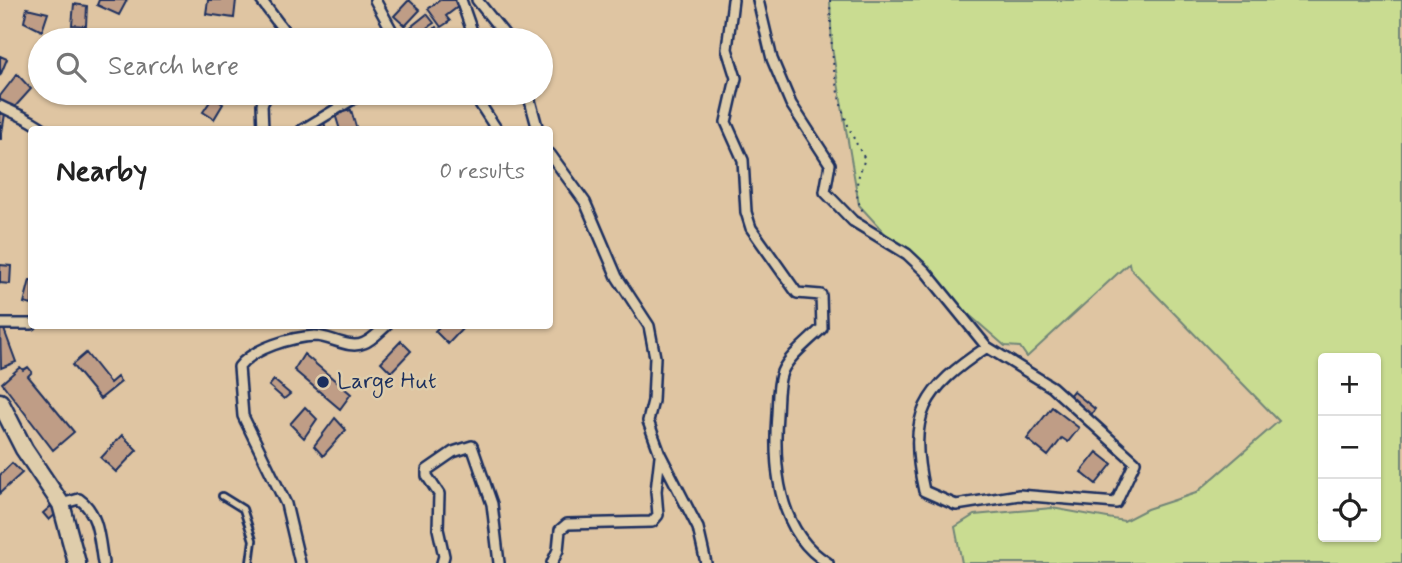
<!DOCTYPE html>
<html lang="en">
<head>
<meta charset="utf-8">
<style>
  :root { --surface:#fff; --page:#f6f6f6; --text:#222; --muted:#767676; --line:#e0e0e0 }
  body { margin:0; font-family:Mynerve,sans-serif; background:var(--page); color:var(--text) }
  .controls { position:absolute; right:21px; bottom:21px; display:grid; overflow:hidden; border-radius:7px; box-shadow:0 2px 5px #0004 }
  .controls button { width:63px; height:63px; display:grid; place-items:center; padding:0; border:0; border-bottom:2px solid var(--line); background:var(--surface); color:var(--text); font:35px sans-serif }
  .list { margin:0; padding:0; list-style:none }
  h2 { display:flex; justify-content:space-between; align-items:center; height:91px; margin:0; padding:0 28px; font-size:30px }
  h2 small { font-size:23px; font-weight:400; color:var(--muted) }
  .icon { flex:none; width:38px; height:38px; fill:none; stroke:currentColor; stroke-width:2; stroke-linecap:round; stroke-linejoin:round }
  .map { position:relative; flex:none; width:1402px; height:563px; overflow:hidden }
  .search { position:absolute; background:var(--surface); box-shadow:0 2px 5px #0004; left:28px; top:28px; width:525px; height:77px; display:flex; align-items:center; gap:18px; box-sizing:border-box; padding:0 24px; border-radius:38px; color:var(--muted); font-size:26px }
  .panel { position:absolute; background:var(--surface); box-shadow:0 2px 5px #0004; left:28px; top:126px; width:525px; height:203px; border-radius:7px }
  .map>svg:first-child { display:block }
  .green { fill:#c9dc91; stroke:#728678; stroke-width:2; fill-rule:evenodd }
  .building { fill:#bf9d86; stroke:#1b2f5e; stroke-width:2 }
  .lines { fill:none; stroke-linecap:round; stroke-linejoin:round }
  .service-casing { stroke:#1b2f5e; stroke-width:10 }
  .minor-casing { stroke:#1b2f5e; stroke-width:14 }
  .trunk-casing { stroke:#1b2f5e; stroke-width:21 }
  .path { stroke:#1b2f5e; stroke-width:2; stroke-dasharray:2 5; stroke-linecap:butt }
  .service { stroke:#dfcdab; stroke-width:4.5 }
  .minor { stroke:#dfcdab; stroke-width:9 }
  .trunk { stroke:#dfcdab; stroke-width:16 }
  .poi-dot { fill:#1b2f5e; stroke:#dfcdab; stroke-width:2.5 }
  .labels { text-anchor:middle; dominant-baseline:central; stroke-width:5; stroke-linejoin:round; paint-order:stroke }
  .poi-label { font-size:23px; fill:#1b2f5e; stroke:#dfcdab; text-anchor:start }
</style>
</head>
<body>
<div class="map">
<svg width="1402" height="563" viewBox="0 0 1402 563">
  <rect width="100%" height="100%" fill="#dfc5a2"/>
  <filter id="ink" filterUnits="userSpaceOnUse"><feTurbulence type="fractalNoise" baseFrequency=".0143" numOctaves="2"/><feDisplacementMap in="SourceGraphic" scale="14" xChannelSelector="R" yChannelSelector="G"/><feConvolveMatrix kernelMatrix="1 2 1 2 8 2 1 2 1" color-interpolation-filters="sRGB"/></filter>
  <g filter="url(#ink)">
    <!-- green -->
    <path class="green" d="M830,0H1402V563H962L955,527L974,515L1052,508L1124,521L1147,509L1196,493L1279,421L1130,268L1129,263L1027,357L1020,347L1005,346L921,273L859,205L832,48ZM1323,358H1376V537H1323Z"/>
    <!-- building -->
    <path class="building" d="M99,0H127L119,15L97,5Z
      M208,0H236L234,18L206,14Z
      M409,0L420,10L405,26L394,16Z
      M440,0H455L459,6L446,16L450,21L441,27L428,9Z
      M74,4L87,6L86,26L72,25Z
      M27,8L48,13L42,31L24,22Z
      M427,14L434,23L428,27L431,31L415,40L407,30Z
      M436,27L447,37L445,40H425Z
      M449,33H467V40H449Z
      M0,56L7,59L0,76Z
      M17,74L31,89L12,110L0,100V96Z
      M213,97L223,104L214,119L203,112Z
      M351,110L357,130H340L335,114Z
      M0,113L5,114L1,139H0Z
      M324,122L326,130H309L308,128Z
      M0,265L11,266L10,284L0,283Z
      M30,280H32V305L24,303Z
      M2,324L16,362L1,368L0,325Z
      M440,326H461L463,328L448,344L435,331Z
      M401,341L411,351L391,372L381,362Z
      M86,353L110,383L117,377L121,382L100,399L72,365Z
      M304,354L351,394L340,409L294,370Z
      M20,367L23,370L28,367L32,372L28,376L74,432L53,450L2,383Z
      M274,380L290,394L284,399L269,386Z
      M1073,391L1095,409L1088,419L1065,401Z
      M305,407L317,419L304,438L290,424Z
      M1052,407L1079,428L1068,442L1062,438L1048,456L1027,439Z
      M335,418L346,430L323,456L314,446Z
      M122,435L137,450L116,472L101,458Z
      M1097,452L1112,464L1096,484L1081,472Z
      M12,463L22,473L0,493V475Z
      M51,506L57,513L49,520L43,513Z"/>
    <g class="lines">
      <!-- service casing -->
      <g class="service-casing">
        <path id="service" d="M222,496L243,509L253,540L250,563"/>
      </g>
      <!-- minor casing -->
      <g class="minor-casing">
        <path id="minor" d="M261,0L291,40
          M375,0L397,40
          M461,0L475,40
          M477,0L509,40
          M733,0L727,49L736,78L726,122L743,160L746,212L751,228L797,293L821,295L822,328C809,341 789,356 782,372C777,385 778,401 777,414C773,467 778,533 828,563
          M758,0L772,59L791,104L830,164L825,192L853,221L907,254L926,272L987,347L1052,387L1135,462L1116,503L1019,495L956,505L924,491C907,414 923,390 987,347
          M473,93L497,130
          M528,93L538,130
          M0,106C16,114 30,118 45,130
          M263,130L262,104L269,93
          M302,130L363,93
          M550,154L585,202L617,277L649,326L655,357L653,401L648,421L660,454L698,528L706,563
          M0,324H32
          M61,504L79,499C99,513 99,540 103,563
          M300,563L286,504L243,416L239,367C253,348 292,337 315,336C330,336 349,350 364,343C372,340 380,331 386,326
          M442,563L444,556L438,529L439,494L427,476V470L453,452L472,446L492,504L499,563
          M552,563L558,550L560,530L567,524L652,522L658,515L656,491L660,456"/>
      </g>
      <!-- trunk casing -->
      <g class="trunk-casing">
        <path id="trunk" d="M0,402L24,449L61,504L77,563"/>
      </g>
      <!-- path -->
      <path class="path" d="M830,0C832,62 832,104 865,159C856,181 852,194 865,215"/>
      <!-- service -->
      <use href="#service" class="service"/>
      <!-- minor -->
      <use href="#minor" class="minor"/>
      <!-- trunk -->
      <use href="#trunk" class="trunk"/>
    </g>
  </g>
  <!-- markers -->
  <circle class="poi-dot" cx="323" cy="382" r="7"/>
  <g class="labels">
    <!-- poi labels -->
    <g class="poi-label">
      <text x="337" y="382">Large Hut</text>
    </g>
  </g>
</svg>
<div class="controls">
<button>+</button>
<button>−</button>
<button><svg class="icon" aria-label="locate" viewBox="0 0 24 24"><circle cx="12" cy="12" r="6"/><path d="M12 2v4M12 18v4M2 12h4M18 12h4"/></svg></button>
</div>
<div class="search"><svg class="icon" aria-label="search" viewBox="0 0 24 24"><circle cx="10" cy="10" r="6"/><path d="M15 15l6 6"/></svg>Search here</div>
<section class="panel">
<h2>Nearby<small>0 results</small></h2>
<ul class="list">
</ul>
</section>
</div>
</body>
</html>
